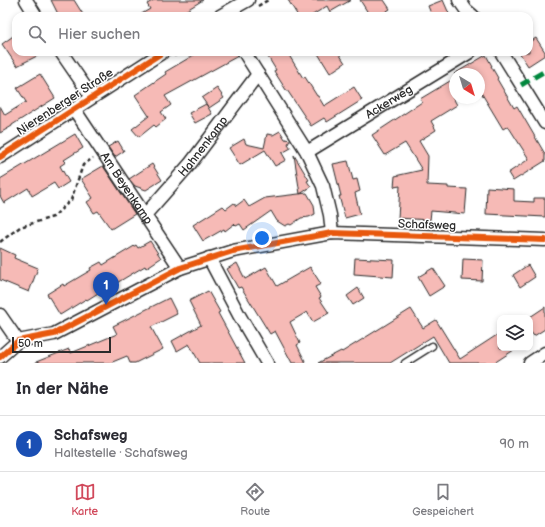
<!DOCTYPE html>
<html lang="de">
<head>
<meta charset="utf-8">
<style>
  :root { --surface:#fff; --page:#f7f7f7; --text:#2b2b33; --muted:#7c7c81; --line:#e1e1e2; --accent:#d1495b }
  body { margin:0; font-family:"Balsamiq Sans",sans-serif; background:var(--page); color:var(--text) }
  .controls { position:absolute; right:12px; bottom:12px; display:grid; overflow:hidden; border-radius:8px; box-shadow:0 2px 6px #0003 }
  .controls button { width:36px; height:36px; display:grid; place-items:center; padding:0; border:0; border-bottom:1px solid var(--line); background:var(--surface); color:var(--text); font:20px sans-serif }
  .compass { position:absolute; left:449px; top:68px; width:36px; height:36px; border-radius:50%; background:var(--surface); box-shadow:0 2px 6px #0003; rotate:142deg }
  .scale { position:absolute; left:12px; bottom:10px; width:99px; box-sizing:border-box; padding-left:4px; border:2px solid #2b2b2b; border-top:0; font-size:11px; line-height:14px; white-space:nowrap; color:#2b2b2b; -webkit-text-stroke:3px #fff; paint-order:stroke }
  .you { position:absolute; left:262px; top:238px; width:14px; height:14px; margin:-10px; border:3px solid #fff; border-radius:50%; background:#1a73e8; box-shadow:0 0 0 6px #1a73e833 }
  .badge { display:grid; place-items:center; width:26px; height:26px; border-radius:50%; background:var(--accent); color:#fff; font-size:13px; font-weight:700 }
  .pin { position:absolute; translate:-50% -33px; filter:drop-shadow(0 1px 2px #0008) }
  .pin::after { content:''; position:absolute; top:21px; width:14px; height:12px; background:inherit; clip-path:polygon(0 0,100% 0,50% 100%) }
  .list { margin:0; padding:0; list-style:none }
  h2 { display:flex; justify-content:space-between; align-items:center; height:52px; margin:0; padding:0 16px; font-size:17px }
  h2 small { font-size:13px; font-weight:400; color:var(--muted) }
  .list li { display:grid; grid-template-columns:26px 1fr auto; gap:12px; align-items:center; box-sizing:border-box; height:56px; padding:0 16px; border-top:1px solid var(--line) }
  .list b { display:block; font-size:15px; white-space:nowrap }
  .list p { margin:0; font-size:13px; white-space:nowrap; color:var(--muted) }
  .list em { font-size:13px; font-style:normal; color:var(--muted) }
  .icon { flex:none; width:22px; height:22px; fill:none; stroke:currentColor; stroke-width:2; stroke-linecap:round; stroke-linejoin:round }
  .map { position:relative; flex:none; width:545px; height:363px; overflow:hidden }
  .search { position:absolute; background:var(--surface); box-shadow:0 2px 6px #0003; left:12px; right:12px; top:12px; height:44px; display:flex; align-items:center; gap:10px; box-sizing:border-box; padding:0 14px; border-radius:12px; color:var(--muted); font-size:15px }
  .sheet { height:108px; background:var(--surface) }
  nav { display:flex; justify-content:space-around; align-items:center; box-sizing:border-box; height:56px; border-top:1px solid var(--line); background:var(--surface); font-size:11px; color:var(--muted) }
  nav a { display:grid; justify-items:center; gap:2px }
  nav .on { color:var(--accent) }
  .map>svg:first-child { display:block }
  .building { fill:#f6bab6; stroke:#2b2b2b }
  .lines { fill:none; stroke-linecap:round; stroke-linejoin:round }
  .service-casing { stroke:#2b2b2b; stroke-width:9 }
  .minor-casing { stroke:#2b2b2b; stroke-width:15 }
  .path { stroke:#2b2b2b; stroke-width:2.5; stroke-dasharray:4 3; stroke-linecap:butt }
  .service { stroke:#fff; stroke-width:6 }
  .minor { stroke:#fff; stroke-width:12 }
  .quiet { stroke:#00873e; stroke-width:5; stroke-dasharray:10 5; stroke-linecap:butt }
  .cycleway-casing { stroke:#fff; stroke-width:8 }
  .cycleway { stroke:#e8590c; stroke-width:6 }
  .labels { text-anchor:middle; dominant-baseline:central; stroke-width:3; stroke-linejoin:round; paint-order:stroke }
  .street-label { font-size:12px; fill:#2b2b2b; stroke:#fff }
</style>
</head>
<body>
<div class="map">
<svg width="545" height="363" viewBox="0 0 545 363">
  <rect width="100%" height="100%" fill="#fff"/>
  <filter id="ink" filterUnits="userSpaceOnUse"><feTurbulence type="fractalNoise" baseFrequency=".025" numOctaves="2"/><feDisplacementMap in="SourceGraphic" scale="8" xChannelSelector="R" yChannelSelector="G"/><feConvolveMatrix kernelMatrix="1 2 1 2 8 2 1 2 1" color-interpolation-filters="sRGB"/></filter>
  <g filter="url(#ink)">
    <!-- building -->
    <path class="building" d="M51,0H74L84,16H59Z
      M154,0H203L177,16H138L150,9L147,4Z
      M288,0H351L330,12L327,6L311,16H298Z
      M360,0H384L390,9L379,16H370Z
      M443,0L450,16H432L428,6Z
      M16,34V52H45L17,66L2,44Z
      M536,38L545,52V55L528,66L519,52H529V42Z
      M199,52H237L238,56L165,96L171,105L161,112L166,119L156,127L154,125L139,137L132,129L149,116L135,95L166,74L165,72Z
      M265,52H287L303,78L305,77L317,96H318L324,106L354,87L362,100L327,122L324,118L311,126L287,90H286L274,71L276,70Z
      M317,52H338L345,63L330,73Z
      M486,55L492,66H491L498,78L497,79L514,108L517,106L545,154V161L513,181L508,173L529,159L508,126L503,129L479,89V74H454Z
      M40,74L55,98L12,125V126L0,133V106L5,115L26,102L17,88Z
      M450,81L455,89V91L451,94L457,105L431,121L436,130L419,141L428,156L427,185L448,186V188L467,189L465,214L431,211L430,220L398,218L400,186L394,187L395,176L422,170L405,143L385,155L372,135L422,102L420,99Z
      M217,88L224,98L209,108L202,98Z
      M206,104L212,114L195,123L189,113Z
      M280,131L285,139L290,140L288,144L291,148L282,153L286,160L275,166L265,150L240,165L229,148L244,139L246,144L264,148L267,134L273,135Z
      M75,134L83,148L64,160L66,162L60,166L69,182L58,189L54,183L32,196L28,188L4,203L0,196V179Z
      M118,141L124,151L115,157L108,147Z
      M294,155L309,180L307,181L311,187L300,194Z
      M348,161L353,180L357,179L360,191L355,193L360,214L345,218L339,196H341L333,164Z
      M152,164L162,180L146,190L135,186L129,179Z
      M103,166L135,214L111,229L98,211L94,213L87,202L93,198L81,179Z
      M487,187L514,189V201L534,202V198H545V217L486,214Z
      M307,193L314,205L315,214L309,217L301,218L291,225L289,224L285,226L277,221L271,211L244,230L240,224L236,226L234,224L225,231L224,229L203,241L193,225L223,206L226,209L234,203L236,206L244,200L249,207L265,198Z
      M150,241L161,258L146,268L145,266L115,284L114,283L87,300L86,299L60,315L47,294L63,284L64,286L91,270L90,268L101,262L103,265L136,245L138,248Z
      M0,248L15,255L14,258L38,268L29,292L0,280Z
      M355,258L394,260L393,277L354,274Z
      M463,259L483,260L482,281L462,280Z
      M237,263L245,279L266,267L277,286L310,267L321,284L315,287L321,297L319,298L329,313L313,322L307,312L290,322L300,343L297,345L306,363H292L275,331L270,334L241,287L238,288L227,269Z
      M528,265L535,277L520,287L513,275Z
      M433,268L445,286L429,296L418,277Z
      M358,288L364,298L353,305L347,296Z
      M208,291L220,312L218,313L245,363H200L189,344L177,351L172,341L201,325L189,301Z
      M169,298L177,314L151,327L163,349L135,363H130L127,356L110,363H36V362L69,349L71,353L117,334L113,326Z
      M545,307V329L534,336L530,331V317Z
      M411,309L423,328L436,320L460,359L500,333V348H517L494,363H449L433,336L390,363H318L341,351L342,352Z"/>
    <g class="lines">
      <!-- service casing -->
      <g class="service-casing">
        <path id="service" d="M405,363L432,346"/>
      </g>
      <!-- minor casing -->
      <g class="minor-casing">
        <g id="minor">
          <path d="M26,0L36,16"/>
          <path d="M459,0L466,10L473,16"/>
          <path d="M220,16L248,0"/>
          <path d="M61,52L92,97"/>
          <path d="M244,52L307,152L323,186L330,215L332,233"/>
          <path d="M501,52L545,123"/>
          <path id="s1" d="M74,109L180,268"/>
          <path id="s2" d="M307,152L470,52"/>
          <path d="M0,157L163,52"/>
          <path id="s3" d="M145,215L190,164L258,74"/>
          <path d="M209,258L239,315L267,363"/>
          <path d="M0,315L18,341"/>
          <path d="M0,357L18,341L54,334L180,268L233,251L332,233L545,240"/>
          <path d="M530,363L545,353"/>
        </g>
      </g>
      <!-- path -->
      <path class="path" d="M258,6L268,0
        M174,56L181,52
        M0,242L20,227L53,217L71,200L83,165L93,158"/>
      <!-- service -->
      <use href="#service" class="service"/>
      <!-- minor -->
      <use href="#minor" class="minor"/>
      <!-- quiet -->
      <path class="quiet" d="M521,85L545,71"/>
      <!-- cycleway casing -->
      <g class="cycleway-casing">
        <path id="cycleway" d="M0,157L163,52
          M0,357L18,341L54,334L180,268L233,251L332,233L545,240"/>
      </g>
      <!-- cycleway -->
      <use href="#cycleway" class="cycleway"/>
    </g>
  </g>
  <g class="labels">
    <!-- street labels -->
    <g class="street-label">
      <text transform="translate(65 102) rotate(-33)">Nierenberger Straße</text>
      <text stroke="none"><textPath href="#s2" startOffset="96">Ackerweg</textPath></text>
      <text stroke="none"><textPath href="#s3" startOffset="90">Hahnenkamp</textPath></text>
      <text stroke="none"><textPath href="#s1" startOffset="95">Am Beyenkamp</textPath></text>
      <text transform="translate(427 225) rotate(2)">Schafsweg</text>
    </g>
  </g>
</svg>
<div class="controls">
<button><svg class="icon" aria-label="layers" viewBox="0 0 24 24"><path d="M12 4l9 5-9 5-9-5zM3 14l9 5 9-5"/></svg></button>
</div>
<svg class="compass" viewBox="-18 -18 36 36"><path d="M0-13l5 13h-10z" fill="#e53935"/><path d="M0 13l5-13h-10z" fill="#7c7c81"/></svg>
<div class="scale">50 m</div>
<div class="you"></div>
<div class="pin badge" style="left:106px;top:305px;background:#1a4fb4">1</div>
<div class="search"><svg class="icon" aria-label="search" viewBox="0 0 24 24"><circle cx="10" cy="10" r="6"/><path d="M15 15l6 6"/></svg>Hier suchen</div>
</div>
<section class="sheet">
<h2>In der Nähe<small></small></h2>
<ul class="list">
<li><span class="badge" style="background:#1a4fb4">1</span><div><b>Schafsweg</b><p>Haltestelle · Schafsweg</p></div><em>90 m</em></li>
</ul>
</section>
<nav>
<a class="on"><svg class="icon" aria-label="map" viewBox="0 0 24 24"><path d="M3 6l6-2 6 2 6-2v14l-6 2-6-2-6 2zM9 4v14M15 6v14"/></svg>Karte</a>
<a><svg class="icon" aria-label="directions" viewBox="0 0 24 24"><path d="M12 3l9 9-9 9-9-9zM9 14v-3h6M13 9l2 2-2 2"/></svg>Route</a>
<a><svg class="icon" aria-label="saved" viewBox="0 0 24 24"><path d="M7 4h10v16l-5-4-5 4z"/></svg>Gespeichert</a>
</nav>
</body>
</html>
